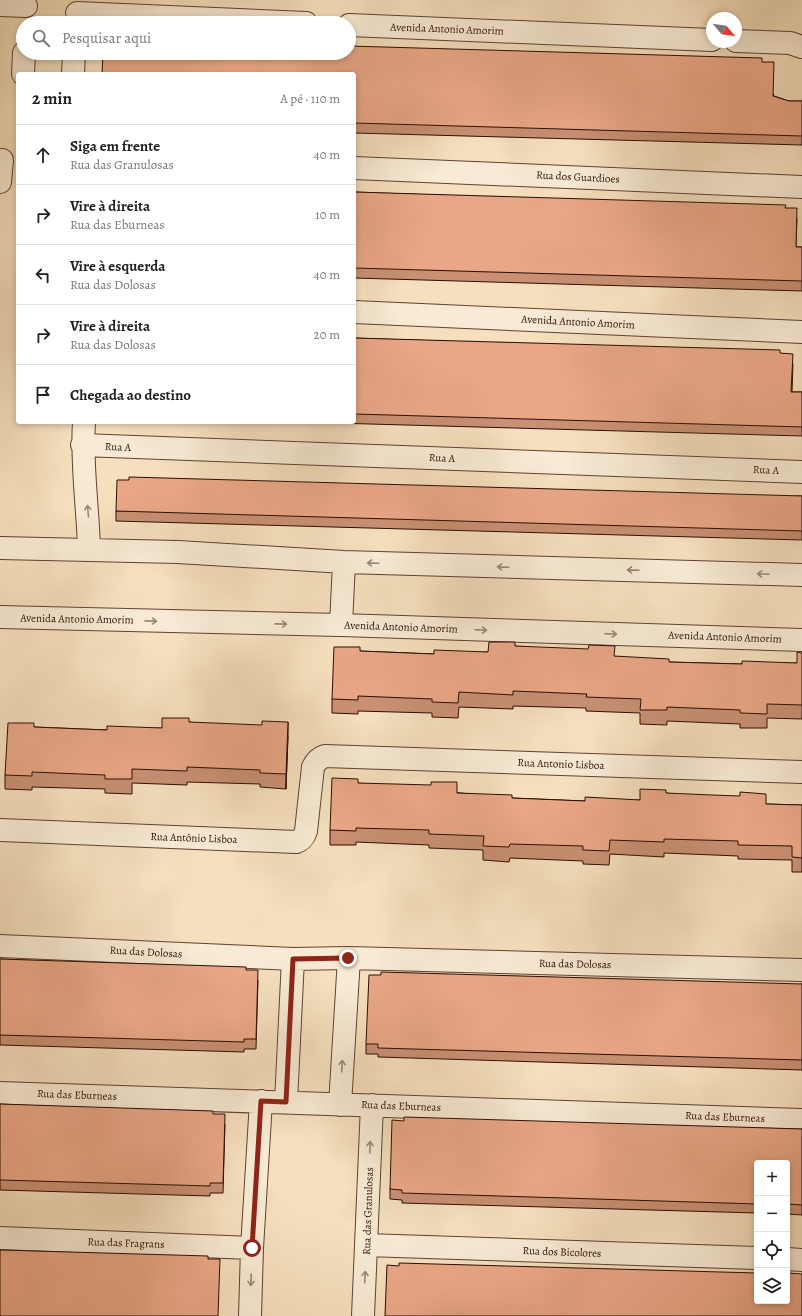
<!DOCTYPE html>
<html lang="pt">
<head>
<meta charset="utf-8">
<style>
  :root { --surface:#fff; --page:#f6f6f6; --text:#222; --muted:#767676; --line:#e0e0e0 }
  body { margin:0; font-family:Alegreya,serif; background:var(--page); color:var(--text) }
  .controls { position:absolute; right:12px; bottom:12px; display:grid; overflow:hidden; border-radius:4px; box-shadow:0 2px 6px #0003 }
  .controls button { width:36px; height:36px; display:grid; place-items:center; padding:0; border:0; border-bottom:1px solid var(--line); background:var(--surface); color:var(--text); font:20px sans-serif }
  .compass { position:absolute; left:706px; top:12px; width:36px; height:36px; border-radius:50%; background:var(--surface); box-shadow:0 2px 6px #0003; rotate:119deg }
  .stop { position:absolute; width:12px; height:12px; margin:-9px; border:3px solid #8f2418; border-radius:50%; background:#fff }
  .stop.end { background:#8f2418; border-color:#fff; box-shadow:0 1px 4px #0008 }
  .list { margin:0; padding:0; list-style:none }
  h2 { display:flex; justify-content:space-between; align-items:center; height:52px; margin:0; padding:0 16px; font-size:17px }
  h2 small { font-size:13px; font-weight:400; color:var(--muted) }
  .list li { display:grid; grid-template-columns:26px 1fr auto; gap:12px; align-items:center; box-sizing:border-box; height:60px; padding:0 16px; border-top:1px solid var(--line) }
  .list b { display:block; font-size:15px; white-space:nowrap }
  .list p { margin:0; font-size:13px; white-space:nowrap; color:var(--muted) }
  .list em { font-size:13px; font-style:normal; color:var(--muted) }
  .icon { flex:none; width:22px; height:22px; fill:none; stroke:currentColor; stroke-width:2; stroke-linecap:round; stroke-linejoin:round }
  .map { position:relative; flex:none; width:802px; height:1316px; overflow:hidden }
  .search { position:absolute; background:var(--surface); box-shadow:0 2px 6px #0003; left:16px; top:16px; width:340px; height:44px; display:flex; align-items:center; gap:10px; box-sizing:border-box; padding:0 14px; border-radius:22px; color:var(--muted); font-size:15px }
  .panel { position:absolute; background:var(--surface); box-shadow:0 2px 6px #0003; left:16px; top:72px; width:340px; height:352px; border-radius:4px }
  .map>svg:first-child { display:block }
  .lines { fill:none; stroke-linecap:round; stroke-linejoin:round }
  .minor-casing { stroke:#5e4232; stroke-width:24 }
  .minor { stroke:#f8ead4; stroke-width:22 }
  .wall { fill:#c99074; stroke:#2c0d03 }
  .shaded-wall { fill:#a4755e; stroke:#2c0d03 }
  .building { fill:#eaa787; stroke:#2c0d03 }
  .oneway { stroke:#9c8776 }
  .route { stroke:#8f2418; stroke-width:5 }
  .labels { text-anchor:middle; dominant-baseline:central; stroke-width:3; stroke-linejoin:round; paint-order:stroke }
  .street-label { font-size:11px; fill:#2c0d03; stroke:#f8ead4 }
</style>
</head>
<body>
<div class="map">
<svg width="802" height="1316" viewBox="0 0 802 1316">
  <rect width="100%" height="100%" fill="#f5dfbd"/>
  <filter id="stains"><feTurbulence type="fractalNoise" baseFrequency=".005" numOctaves="4"/><feColorMatrix values="0 0 0 0 .2 0 0 0 0 .09 0 0 0 0 .02 0 0 0 .5 -.17"/></filter>
  <radialGradient id="worn" r=".72"><stop offset=".6" stop-color="#630" stop-opacity="0"/><stop offset="1" stop-color="#630" stop-opacity=".3"/></radialGradient>
  <g class="lines">
    <!-- minor casing -->
    <g class="minor-casing">
      <path id="minor" d="M0,5L26,6
        M77,13L306,23
        M349,25L712,40
        M736,41L790,43L802,47
        M23,74L24,53
        M73,74L74,53
        M354,168L802,187
        M0,182L2,160
        M354,312L802,332
        M84,422C81,464 88,507 89,549
        M82,445L802,472
        M0,548L178,552L344,562L802,575
        M0,617L341,625L802,640
        M341,625L344,562
        M0,830L296,842C302,840 304,837 306,831L313,767C316,761 319,758 325,756L802,772
        M0,946L293,959L349,958L802,970
        M0,1093L802,1120
        M286,1102L293,959
        M340,1105L349,958
        M0,1238L252,1248
        M366,1245L757,1258
        M787,1259L802,1260
        M250,1316L252,1248L261,1101
        M363,1316L372,1105"/>
    </g>
    <!-- minor -->
    <use href="#minor" class="minor"/>
  </g>
  <!-- wall -->
  <path class="wall" d="M762,62L774,96L789,101H802V145L354,133V74Z
    M354,192L786,208L797,218L796,247H802V291L354,278Z
    M354,338L780,353L793,364L792,392H802V436L297,422H354Z
    M802,496V540L116,521V511Z
    M515,646L669,662L742,664L797,663L802,653V719L767,718V728H740V724L667,721V725L640,724V713L586,711V708L513,706V709L459,707L458,718L432,717V713L358,711V714L332,713V699L360,651L434,654L488,652Z
    M189,722L288,736L286,789L260,787V784L187,782V785L132,783V794L105,793V789L32,787V790L5,789V775L34,727L107,730L162,728Z
    M358,783L512,798L585,801L640,800L666,793L766,804L802,805V872H792V860L738,859V856L664,853V857L610,854L609,865L583,864V861L510,858L509,862L483,860V850L429,848V845L356,842V845H330V830Z
    M0,959L246,970L258,980L256,1049H244V1052L0,1045Z
    M802,984V1070L378,1057V1054H366V1044Z
    M0,1104L213,1114L225,1124L223,1193H210V1196L0,1190Z
    M404,1121L802,1129V1215L787,1214V1163H757V1213L402,1203V1200L390,1199V1189Z"/>
  <!-- shaded-wall -->
  <path class="shaded-wall" d="M288,722V736L286,789V774Z"/>
  <!-- building -->
  <path class="building" d="M349,46L762,58V62H774L773,96L789,101H802V136L354,123V74H102L103,53H349Z
    M354,192L786,205L785,208H797L796,247H802V281L354,268Z
    M354,338L780,350V353L793,354L791,392H802V427L354,414Z
    M129,477L802,496V531L116,511L117,480H129Z
    M489,642H515V646L588,649L589,645L615,646L614,656L669,659V662L742,664V661L797,663V652L802,653V705L767,704V714L740,713V710L667,707V710H640L641,699L586,697L587,694L513,691V695L459,692L458,703L432,702V699L358,696V700L332,699L334,647H360V651L434,654V650L488,652Z
    M162,718H189V722L262,725V721L288,722L286,774L260,773V770L187,767V771L132,769V779H105V775L32,772V776L5,775L8,723H34V727L107,730V726L162,728Z
    M332,778L358,779V783L431,785V782H457V793L512,795V798L585,801V797L640,800V789L666,790V793L712,795L740,796V792L766,794V804L802,805V858L792,857V846L738,845V841L664,839V842L610,840L609,851L583,850V846L510,844L509,847L483,846L484,836L429,834V830L356,828V831L330,830Z
    M0,959L246,967V970H258L256,1039H244V1042L0,1035Z
    M381,972L802,984V1060L378,1048V1044H366L369,975H381Z
    M0,1104L213,1111V1114H225L223,1183H210V1186L0,1180Z
    M404,1117L802,1129V1205L787,1204V1163H757V1204L402,1193V1190L390,1189L392,1120L404,1121Z
    M0,1250L208,1256V1259H220L218,1316H0Z
    M399,1263L757,1273V1301H787V1273L802,1274V1316H385L387,1265L399,1266Z"/>
  <!-- one-way arrows -->
  <defs><path id="oneway-shaft" d="M-6 0H5M1.5-3L5.5 0L1.5 3" fill="none" stroke-width="1.6" stroke-linecap="round" stroke-linejoin="round"/></defs>
  <g class="oneway">
    <use href="#oneway-shaft" transform="translate(88 511) rotate(-95)"/>
    <use href="#oneway-shaft" transform="translate(373 563) rotate(-178)"/>
    <use href="#oneway-shaft" transform="translate(503 567) rotate(-178)"/>
    <use href="#oneway-shaft" transform="translate(633 570) rotate(-178)"/>
    <use href="#oneway-shaft" transform="translate(763 574) rotate(-178)"/>
    <use href="#oneway-shaft" transform="translate(151 621) rotate(1)"/>
    <use href="#oneway-shaft" transform="translate(281 624) rotate(1)"/>
    <use href="#oneway-shaft" transform="translate(481 630) rotate(2)"/>
    <use href="#oneway-shaft" transform="translate(611 634) rotate(2)"/>
    <use href="#oneway-shaft" transform="translate(342 1066) rotate(-87)"/>
    <use href="#oneway-shaft" transform="translate(370 1147) rotate(-88)"/>
    <use href="#oneway-shaft" transform="translate(365 1277) rotate(-87)"/>
    <use href="#oneway-shaft" transform="translate(251 1280) rotate(92)"/>
  </g>
  <g class="lines">
    <!-- route -->
    <path class="route" d="M252,1248L261,1101L286,1102L293,959L348,958"/>
  </g>
  <g class="labels">
    <!-- street labels -->
    <g class="street-label">
      <text transform="translate(447 29) rotate(2)">Avenida Antonio Amorim</text>
      <text transform="translate(578 177) rotate(3)">Rua dos Guardioes</text>
      <text transform="translate(578 322) rotate(3)">Avenida Antonio Amorim</text>
      <text transform="translate(118 447) rotate(2)">Rua A</text>
      <text transform="translate(442 458) rotate(2)">Rua A</text>
      <text transform="translate(766 470) rotate(2)">Rua A</text>
      <text transform="translate(77 619) rotate(1)">Avenida Antonio Amorim</text>
      <text transform="translate(401 627) rotate(2)">Avenida Antonio Amorim</text>
      <text transform="translate(725 637) rotate(2)">Avenida Antonio Amorim</text>
      <text transform="translate(561 764) rotate(2)">Rua Antonio Lisboa</text>
      <text transform="translate(194 838) rotate(2)">Rua Antônio Lisboa</text>
      <text transform="translate(146 952) rotate(3)">Rua das Dolosas</text>
      <text transform="translate(575 964) rotate(1)">Rua das Dolosas</text>
      <text transform="translate(77 1095) rotate(2)">Rua das Eburneas</text>
      <text transform="translate(401 1106) rotate(2)">Rua das Eburneas</text>
      <text transform="translate(725 1117) rotate(2)">Rua das Eburneas</text>
      <text transform="translate(368 1211) rotate(-88)">Rua das Granulosas</text>
      <text transform="translate(126 1243) rotate(2)">Rua das Fragrans</text>
      <text transform="translate(562 1252) rotate(2)">Rua dos Bicolores</text>
    </g>
  </g>
  <rect width="100%" height="100%" filter="url(#stains)"/>
  <rect width="100%" height="100%" fill="url(#worn)"/>
</svg>
<div class="controls">
<button>+</button>
<button>−</button>
<button><svg class="icon" aria-label="locate" viewBox="0 0 24 24"><circle cx="12" cy="12" r="6"/><path d="M12 2v4M12 18v4M2 12h4M18 12h4"/></svg></button>
<button><svg class="icon" aria-label="layers" viewBox="0 0 24 24"><path d="M12 4l9 5-9 5-9-5zM3 14l9 5 9-5"/></svg></button>
</div>
<svg class="compass" viewBox="-18 -18 36 36"><path d="M0-13l5 13h-10z" fill="#e53935"/><path d="M0 13l5-13h-10z" fill="#767676"/></svg>
<div class="stop" style="left:252px;top:1248px"></div>
<div class="stop end" style="left:348px;top:958px"></div>
<div class="search"><svg class="icon" aria-label="search" viewBox="0 0 24 24"><circle cx="10" cy="10" r="6"/><path d="M15 15l6 6"/></svg>Pesquisar aqui</div>
<section class="panel">
<h2>2 min<small>A pé · 110 m</small></h2>
<ul class="list">
<li><svg class="icon" aria-label="ahead" viewBox="0 0 24 24"><path d="M12 20V5M6 11l6-6 6 6"/></svg><div><b>Siga em frente</b><p>Rua das Granulosas</p></div><em>40 m</em></li>
<li><svg class="icon" aria-label="right" viewBox="0 0 24 24"><path d="M7 20v-9h11M14 6l5 5-5 5"/></svg><div><b>Vire à direita</b><p>Rua das Eburneas</p></div><em>10 m</em></li>
<li><svg class="icon" aria-label="left" viewBox="0 0 24 24"><path d="M17 20v-9H6M10 6l-5 5 5 5"/></svg><div><b>Vire à esquerda</b><p>Rua das Dolosas</p></div><em>40 m</em></li>
<li><svg class="icon" aria-label="right" viewBox="0 0 24 24"><path d="M7 20v-9h11M14 6l5 5-5 5"/></svg><div><b>Vire à direita</b><p>Rua das Dolosas</p></div><em>20 m</em></li>
<li><svg class="icon" aria-label="arrive" viewBox="0 0 24 24"><path d="M6 21V4h12l-3 4 3 4H6"/></svg><div><b>Chegada ao destino</b></div></li>
</ul>
</section>
</div>
</body>
</html>
